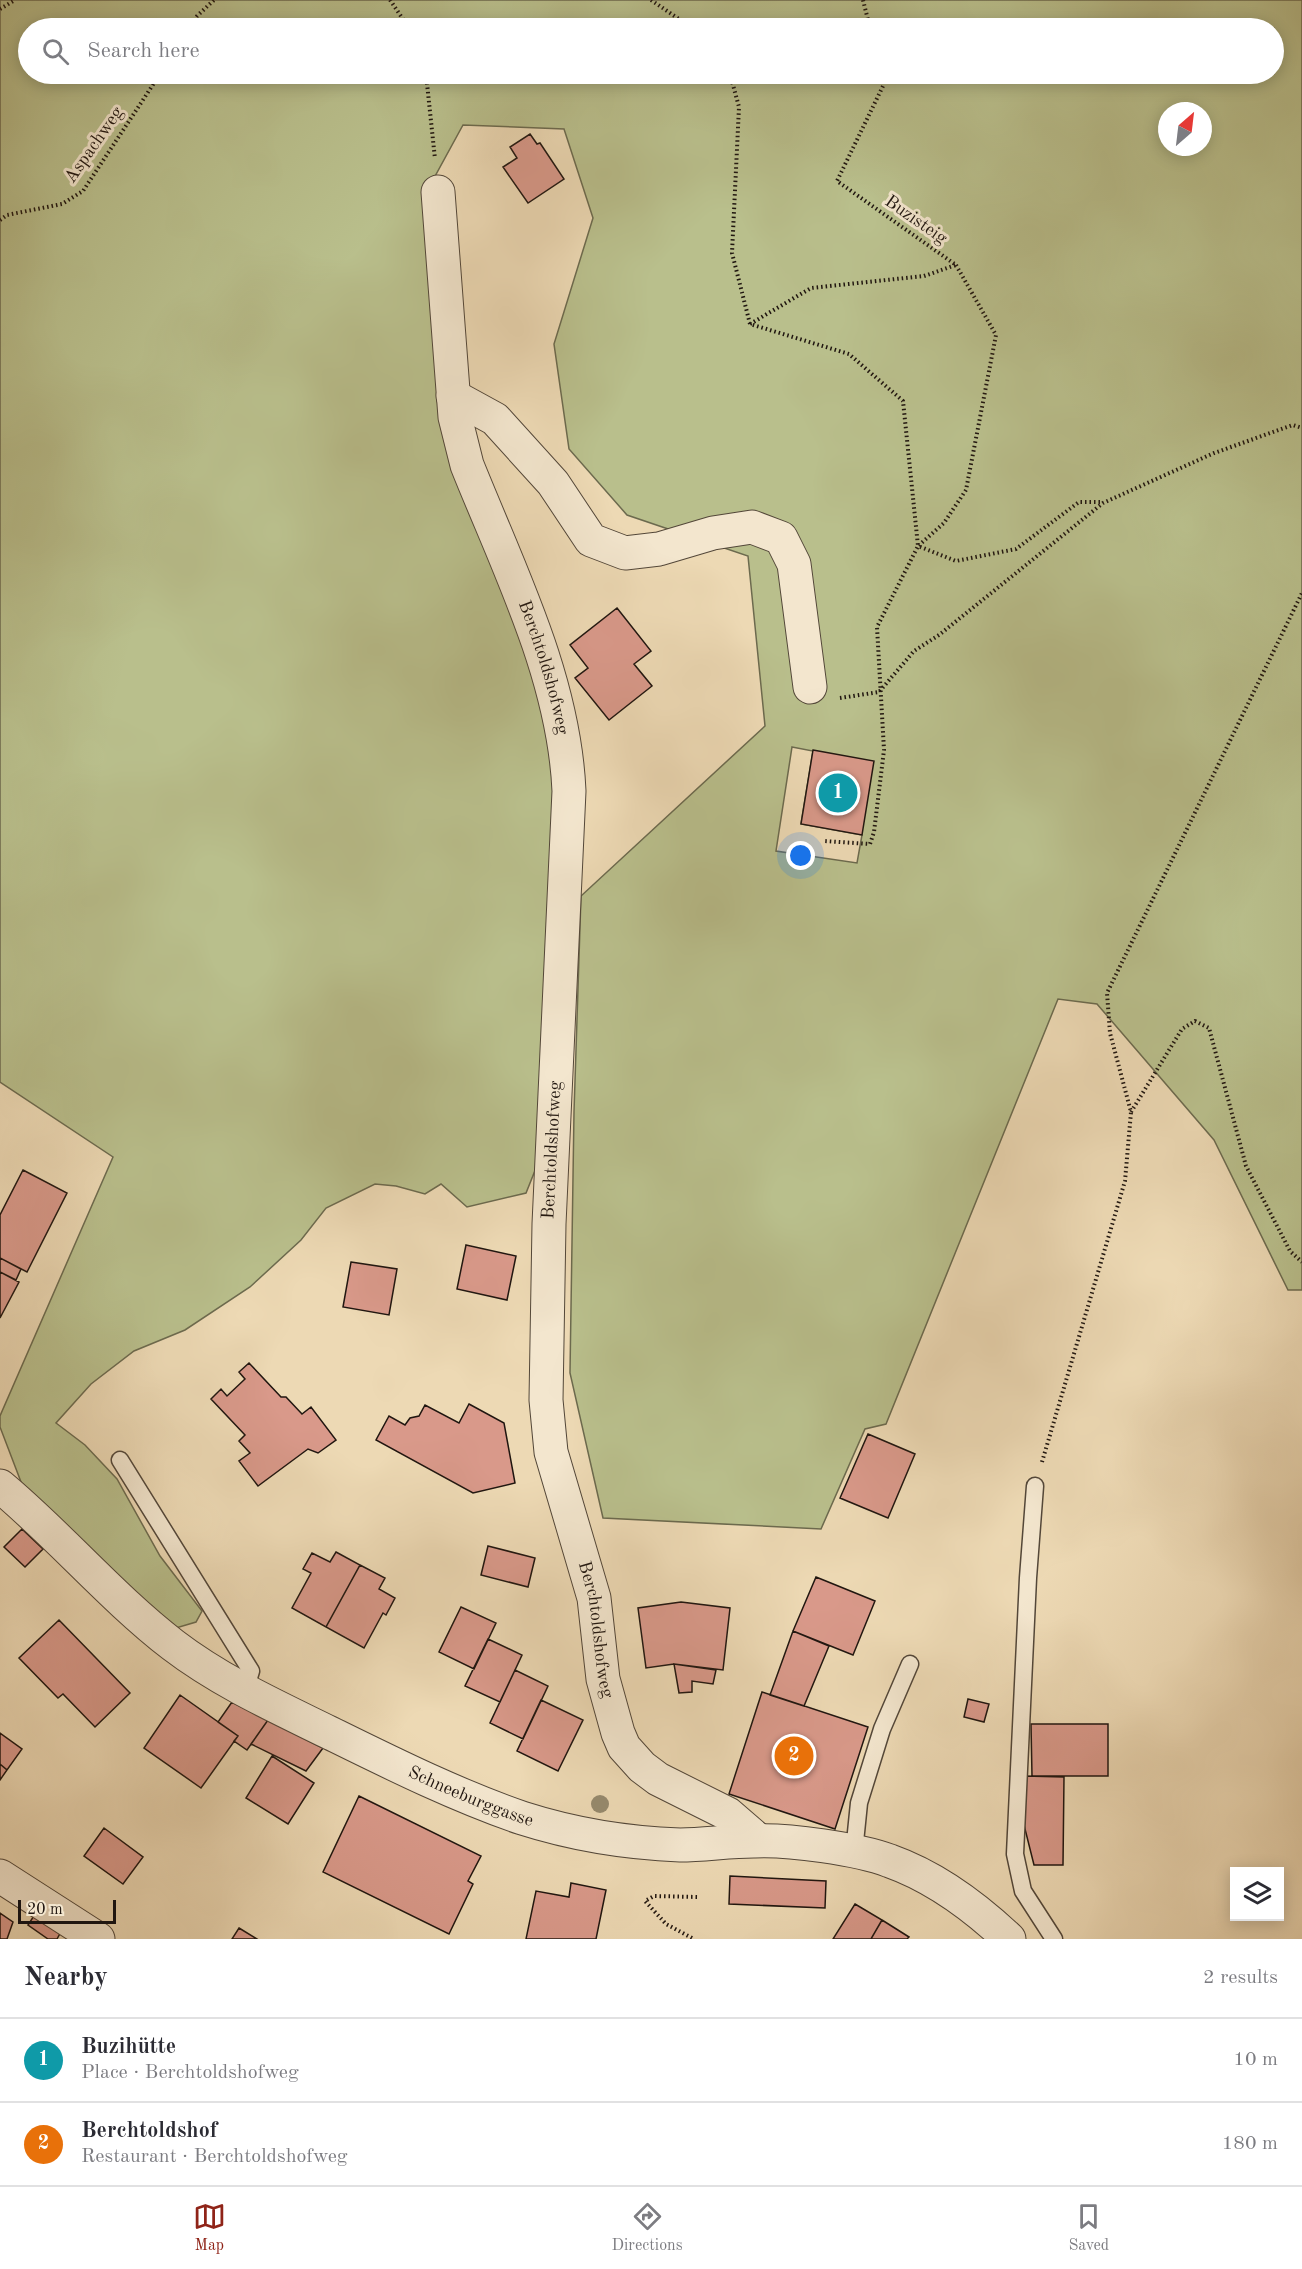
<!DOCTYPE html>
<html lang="en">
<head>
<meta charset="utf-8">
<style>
  :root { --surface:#fff; --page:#f7f7f7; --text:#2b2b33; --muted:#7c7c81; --line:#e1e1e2; --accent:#8f2418 }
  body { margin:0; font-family:"Old Standard TT",serif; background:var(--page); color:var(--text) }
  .controls { position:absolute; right:18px; bottom:18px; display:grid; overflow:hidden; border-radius:0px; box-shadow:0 3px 15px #0003 }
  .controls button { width:54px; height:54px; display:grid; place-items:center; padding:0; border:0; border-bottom:2px solid var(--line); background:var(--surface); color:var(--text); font:30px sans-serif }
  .compass { position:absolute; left:1158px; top:102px; width:54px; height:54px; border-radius:50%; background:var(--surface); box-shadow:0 3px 15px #0003; rotate:28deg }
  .scale { position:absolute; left:18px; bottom:15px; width:98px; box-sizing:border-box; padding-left:6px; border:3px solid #201610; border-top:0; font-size:16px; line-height:21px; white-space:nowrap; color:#201610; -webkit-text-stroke:4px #f3e6ce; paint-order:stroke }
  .you { position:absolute; left:801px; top:856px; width:21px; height:21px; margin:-15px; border:4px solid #fff; border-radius:50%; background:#1a73e8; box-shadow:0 0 0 9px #1a73e833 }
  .badge { display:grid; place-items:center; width:39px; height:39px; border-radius:50%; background:var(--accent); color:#fff; font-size:20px; font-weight:700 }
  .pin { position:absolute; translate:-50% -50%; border:3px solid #fff; box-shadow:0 2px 6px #0006 }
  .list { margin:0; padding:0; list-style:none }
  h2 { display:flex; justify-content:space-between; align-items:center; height:78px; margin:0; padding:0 24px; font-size:26px }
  h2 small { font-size:20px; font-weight:400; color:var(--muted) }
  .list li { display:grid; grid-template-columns:39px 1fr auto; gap:18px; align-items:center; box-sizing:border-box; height:84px; padding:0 24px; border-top:2px solid var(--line) }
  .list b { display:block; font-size:22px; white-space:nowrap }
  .list p { margin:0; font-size:20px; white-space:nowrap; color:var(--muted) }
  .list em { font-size:20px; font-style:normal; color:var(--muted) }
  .icon { flex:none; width:33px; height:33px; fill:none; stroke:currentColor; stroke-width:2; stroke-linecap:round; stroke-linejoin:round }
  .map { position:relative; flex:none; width:1302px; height:1939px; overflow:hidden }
  .search { position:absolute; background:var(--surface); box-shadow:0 3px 15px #0003; left:18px; right:18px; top:18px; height:66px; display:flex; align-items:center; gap:15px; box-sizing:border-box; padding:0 21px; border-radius:33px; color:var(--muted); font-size:22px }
  .sheet { height:246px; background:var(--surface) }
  nav { display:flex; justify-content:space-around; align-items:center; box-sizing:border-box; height:84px; border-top:2px solid var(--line); background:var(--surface); font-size:16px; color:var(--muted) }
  nav a { display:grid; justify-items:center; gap:3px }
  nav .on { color:var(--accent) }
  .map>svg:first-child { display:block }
  .green { fill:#b9bf8c; stroke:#6c6a4e; stroke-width:1.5; fill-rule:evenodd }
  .building { fill:#d9998a; stroke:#201610; stroke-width:1.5 }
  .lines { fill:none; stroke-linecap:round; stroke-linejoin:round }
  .lane-casing { stroke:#534739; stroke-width:19 }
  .street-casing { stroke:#534739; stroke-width:35 }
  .path { stroke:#201610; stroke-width:4; stroke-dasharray:1.5 3; stroke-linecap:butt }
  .lane { stroke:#f3e6ce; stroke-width:16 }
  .street { stroke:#f3e6ce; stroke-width:33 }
  .tree { fill:#968a6e }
  .labels { text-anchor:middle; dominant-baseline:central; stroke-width:6; stroke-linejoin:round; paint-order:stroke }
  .street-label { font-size:18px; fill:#201610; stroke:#f3e6ce }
</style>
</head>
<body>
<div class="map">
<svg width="1302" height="1939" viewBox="0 0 1302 1939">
  <rect width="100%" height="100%" fill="#edd9b4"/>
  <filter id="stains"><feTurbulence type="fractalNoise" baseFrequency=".00333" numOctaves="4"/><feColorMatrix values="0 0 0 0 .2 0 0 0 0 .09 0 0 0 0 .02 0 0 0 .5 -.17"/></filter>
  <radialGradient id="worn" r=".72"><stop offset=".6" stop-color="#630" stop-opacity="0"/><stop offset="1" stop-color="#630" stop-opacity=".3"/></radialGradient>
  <!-- green -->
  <path class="green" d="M0,0H1302V1290H1288L1214,1140L1097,1004L1058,999L886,1424L865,1429L821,1529L603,1518L570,1373L574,1112L581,896L765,726L748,556L627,515L569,449L554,344L593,218L564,129L463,125L427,191L438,358L559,747L536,1168L526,1193L467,1207L441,1184L425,1194L396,1186L375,1184L326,1208L301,1240L250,1287L185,1330L134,1351L91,1384L56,1423L85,1445L117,1479L160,1556L202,1611L196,1622L176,1628L26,1495L0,1427V1416L113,1157L0,1082ZM28,28H1274V74H28ZM1167,111H1203V147H1167ZM792,747L813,751L801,824L862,835L857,863L776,851Z"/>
  <!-- building -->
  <path class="building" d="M530,134L537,144L540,143L564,179L528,203L503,167L517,158L510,147Z
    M617,608L651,651L634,664L652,686L609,720L575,678L588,668L570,645Z
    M813,750L874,761L862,835L801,824Z
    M23,1170L67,1193L27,1272L0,1258V1215Z
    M466,1245L516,1256L507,1300L457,1289Z
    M0,1258L21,1269L16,1280L0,1272Z
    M351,1262L397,1269L389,1315L343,1307Z
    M0,1272L19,1282L0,1318Z
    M249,1363L281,1397H286L302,1414L311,1407L336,1440L318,1453L308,1449L258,1486L239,1461L250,1453L239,1441L245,1435L211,1399L221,1389L227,1396L245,1379L239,1372Z
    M469,1404L504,1423L515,1483L473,1493L376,1440L389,1416L405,1425L410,1418L419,1416L425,1405L459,1423Z
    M868,1434L915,1454L888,1518L840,1498Z
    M22,1529L43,1549L25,1567L4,1547Z
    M488,1546L535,1558L528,1587L481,1575Z
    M336,1552L360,1565L326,1627L292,1608L311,1573L303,1569L312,1553L330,1562Z
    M360,1565L385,1578L379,1589L395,1598L386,1615L383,1613L364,1648L326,1627Z
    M816,1577L875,1601L853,1655L793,1631Z
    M681,1602L730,1608L723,1670L674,1664L646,1668L638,1608Z
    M461,1607L496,1623L474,1669L439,1652Z
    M59,1620L130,1693L95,1727L63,1694L58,1698L19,1658Z
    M793,1631L829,1646L804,1706L770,1695Z
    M488,1639L522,1655L500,1702L465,1686Z
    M674,1664L716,1670L713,1684L692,1681V1692L679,1693Z
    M515,1670L548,1686L523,1739L490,1723Z
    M762,1692L868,1727L835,1829L729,1794Z
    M180,1695L238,1736L201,1788L144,1748Z
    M968,1699L989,1704L984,1722L964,1717Z
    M541,1700L583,1720L558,1771L517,1751Z
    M232,1702L268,1720L247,1750L234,1741L238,1736L218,1722Z
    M268,1720L323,1748L306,1771L251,1744Z
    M1031,1724H1108V1776H1032Z
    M0,1733L22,1749L7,1770L0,1764Z
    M272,1756L314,1783L288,1824L246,1798Z
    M0,1764L7,1770L0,1780Z
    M1024,1776L1064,1777L1063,1865H1034L1024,1825Z
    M359,1796L481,1856L468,1881L473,1884L449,1934L323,1872Z
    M104,1828L143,1857L123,1884L84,1856Z
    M730,1876L826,1881L825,1908L729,1904Z
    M571,1883L606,1890L596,1939H526L536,1891L569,1897Z
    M855,1904L882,1920L871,1939H833Z
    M37,1911L63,1928L57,1939H48L28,1925Z
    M0,1913L13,1922L7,1939H0Z
    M882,1920L909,1937L907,1939H871Z
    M239,1928L257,1939H232Z"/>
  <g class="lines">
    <!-- lane casing -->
    <g class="lane-casing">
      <path id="lane" d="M120,1460L251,1671L245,1691
        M1035,1486L1028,1578L1015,1854L1023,1891L1054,1939
        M854,1852L859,1803L882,1729L910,1664"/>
    </g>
    <!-- street casing -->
    <g class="street-casing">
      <g id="street">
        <path id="s1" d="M438,192L455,417L467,465C509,570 564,677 569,791L549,1224L546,1400L551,1452L594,1598L603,1679L618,1733L624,1747L642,1767L658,1779L728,1814L758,1840"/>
        <path d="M453,396L495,419L553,483L591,540L625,553L659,549L713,533L752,527L781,538L794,564L810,687"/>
        <path id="s2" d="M0,1486C60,1536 111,1597 173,1645C220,1681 275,1706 328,1732C391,1763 455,1795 522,1818C572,1834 627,1843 680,1845C704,1845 729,1841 754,1841C787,1839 859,1849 890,1861C935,1877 974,1906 1009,1939"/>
        <path d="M0,1876L98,1939"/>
      </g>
    </g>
    <!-- path -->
    <path class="path" d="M390,0L409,28
      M651,0L692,28
      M863,0L870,28
      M0,9L15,0
      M189,28L197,16L214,0
      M426,74L435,159
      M730,74L739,107L732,253L750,324L849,354L903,401L918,546L877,627L884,750L874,832L870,844L824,841
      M0,220L7,215L62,204L83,191L160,74
      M956,265L996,335L966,490L944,523L918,546L956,561L1016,549L1079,502H1102
      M750,324L811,288L924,276L956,265L837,181L883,86L880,74
      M840,698L879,692L914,651L939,635L1103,503L1214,453L1293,425L1302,428
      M1131,1112L1182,1029L1195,1021L1209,1028L1246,1166L1290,1251L1302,1262
      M1042,1462L1125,1181L1131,1112L1110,1033L1107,993L1302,593
      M692,1938L666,1924L645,1901L654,1896L698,1897"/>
    <!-- lane -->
    <use href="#lane" class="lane"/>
    <!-- street -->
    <use href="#street" class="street"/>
  </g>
  <!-- trees -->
  <circle class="tree" cx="600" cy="1804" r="9"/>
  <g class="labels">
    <!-- street labels -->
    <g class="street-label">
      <text transform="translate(94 145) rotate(-55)">Aspachweg</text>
      <text transform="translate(916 220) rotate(35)">Buzisteig</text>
      <text stroke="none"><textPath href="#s1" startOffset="492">Berchtoldshofweg</textPath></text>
      <text transform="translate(552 1150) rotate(-87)">Berchtoldshofweg</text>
      <text stroke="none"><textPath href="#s1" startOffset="1464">Berchtoldshofweg</textPath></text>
      <text stroke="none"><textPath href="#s2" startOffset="570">Schneeburggasse</textPath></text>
    </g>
  </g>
  <rect width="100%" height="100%" filter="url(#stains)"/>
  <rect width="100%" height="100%" fill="url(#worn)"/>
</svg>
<div class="controls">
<button><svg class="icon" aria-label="layers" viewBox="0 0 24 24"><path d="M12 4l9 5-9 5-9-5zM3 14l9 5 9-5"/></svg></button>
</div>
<svg class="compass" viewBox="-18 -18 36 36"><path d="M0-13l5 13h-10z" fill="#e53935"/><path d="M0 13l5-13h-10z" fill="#7c7c81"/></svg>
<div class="scale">20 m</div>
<div class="you"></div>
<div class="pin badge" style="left:838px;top:793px;background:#0f9aa8">1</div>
<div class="pin badge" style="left:794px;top:1756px;background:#e8710a">2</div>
<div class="search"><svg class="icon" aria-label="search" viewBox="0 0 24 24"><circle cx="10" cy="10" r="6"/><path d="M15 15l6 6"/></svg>Search here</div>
</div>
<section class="sheet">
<h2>Nearby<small>2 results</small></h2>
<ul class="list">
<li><span class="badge" style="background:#0f9aa8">1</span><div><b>Buzihütte</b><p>Place · Berchtoldshofweg</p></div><em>10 m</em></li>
<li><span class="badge" style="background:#e8710a">2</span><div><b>Berchtoldshof</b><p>Restaurant · Berchtoldshofweg</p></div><em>180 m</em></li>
</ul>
</section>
<nav>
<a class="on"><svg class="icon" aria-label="map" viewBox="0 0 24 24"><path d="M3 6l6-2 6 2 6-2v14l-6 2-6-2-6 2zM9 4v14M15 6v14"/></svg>Map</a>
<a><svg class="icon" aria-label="directions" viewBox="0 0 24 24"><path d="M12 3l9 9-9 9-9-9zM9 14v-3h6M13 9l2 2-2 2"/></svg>Directions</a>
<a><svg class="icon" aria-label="saved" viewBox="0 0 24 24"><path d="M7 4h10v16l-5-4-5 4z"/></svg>Saved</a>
</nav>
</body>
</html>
